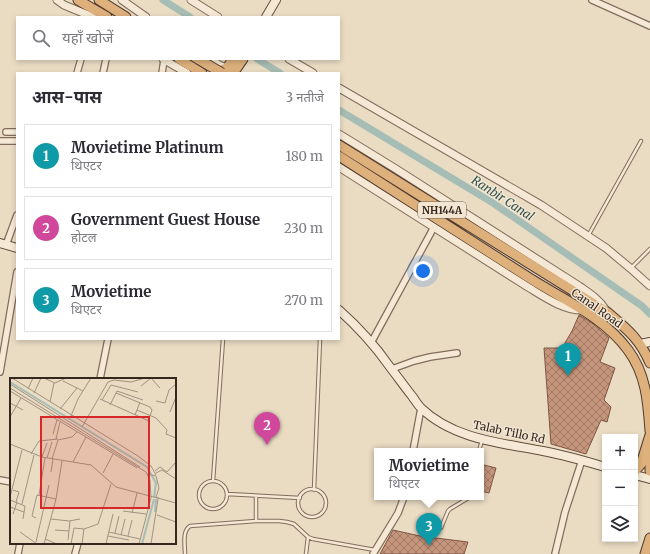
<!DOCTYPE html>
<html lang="hi">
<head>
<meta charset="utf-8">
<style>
  :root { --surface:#fff; --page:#f2f2f3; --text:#2b2b33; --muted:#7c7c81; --line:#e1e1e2; --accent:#7c3aed }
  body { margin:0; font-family:Merriweather,"Noto Sans Devanagari",serif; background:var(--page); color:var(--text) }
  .controls { position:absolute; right:12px; bottom:12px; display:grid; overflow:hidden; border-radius:0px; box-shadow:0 2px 6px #0003 }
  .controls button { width:36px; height:36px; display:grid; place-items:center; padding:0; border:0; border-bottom:1px solid var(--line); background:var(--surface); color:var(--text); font:20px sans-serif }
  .you { position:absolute; left:423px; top:271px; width:14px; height:14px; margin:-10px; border:3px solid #fff; border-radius:50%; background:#1a73e8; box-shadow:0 0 0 6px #1a73e833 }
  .badge { display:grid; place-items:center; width:26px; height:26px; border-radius:50%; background:var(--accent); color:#fff; font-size:13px; font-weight:700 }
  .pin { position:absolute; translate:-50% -33px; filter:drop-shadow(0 1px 2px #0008) }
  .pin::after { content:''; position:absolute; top:21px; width:14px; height:12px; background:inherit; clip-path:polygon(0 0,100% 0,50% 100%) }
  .popup { position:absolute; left:374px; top:448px; width:110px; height:52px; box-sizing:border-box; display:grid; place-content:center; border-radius:0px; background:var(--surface); filter:drop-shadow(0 1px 3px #0005); font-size:13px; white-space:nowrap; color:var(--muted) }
  .popup b { font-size:15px; color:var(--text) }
  .popup::after { content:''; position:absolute; left:50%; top:100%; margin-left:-8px; border:8px solid transparent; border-top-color:var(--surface) }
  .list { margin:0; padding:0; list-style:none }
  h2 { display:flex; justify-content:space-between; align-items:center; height:52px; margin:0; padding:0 16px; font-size:17px }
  h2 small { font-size:13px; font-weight:400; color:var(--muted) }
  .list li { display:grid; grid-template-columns:26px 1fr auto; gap:12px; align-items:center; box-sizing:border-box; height:64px; margin:0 8px 8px; padding:0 8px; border:1px solid var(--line); border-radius:0px }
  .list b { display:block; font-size:15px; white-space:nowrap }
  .list p { margin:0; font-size:13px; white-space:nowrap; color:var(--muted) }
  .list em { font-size:13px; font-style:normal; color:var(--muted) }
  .icon { flex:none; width:22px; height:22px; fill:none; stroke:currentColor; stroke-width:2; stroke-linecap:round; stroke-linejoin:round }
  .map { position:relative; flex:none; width:650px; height:554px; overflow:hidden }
  .search { position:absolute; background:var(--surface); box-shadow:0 2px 6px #0003; left:16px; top:16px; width:324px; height:44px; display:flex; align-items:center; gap:10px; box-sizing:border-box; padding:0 14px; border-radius:0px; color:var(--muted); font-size:15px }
  .panel { position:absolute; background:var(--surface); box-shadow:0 2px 6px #0003; left:16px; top:72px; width:324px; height:268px; border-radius:0px }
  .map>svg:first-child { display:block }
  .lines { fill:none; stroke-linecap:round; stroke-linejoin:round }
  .canal { stroke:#a5bdb4; stroke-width:7 }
  .building { fill:url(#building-cross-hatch); stroke:#7f5644 }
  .service-casing { stroke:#826d5c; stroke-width:4.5 }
  .minor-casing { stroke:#826d5c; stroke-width:8 }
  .tertiary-casing { stroke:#826d5c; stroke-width:9 }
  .secondary-casing { stroke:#644f3f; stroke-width:10 }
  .trunk-casing { stroke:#503c30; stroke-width:11 }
  .service { stroke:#f5e9d6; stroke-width:2.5 }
  .minor { stroke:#f5e9d6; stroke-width:5.5 }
  .tertiary { stroke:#f5e9d6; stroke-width:7 }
  .secondary { stroke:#f5e9d6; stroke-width:8 }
  .trunk { stroke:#deb07c; stroke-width:9 }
  .trunk-bridge-casing { stroke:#503c30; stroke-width:11; stroke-linecap:butt }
  .trunk-bridge { stroke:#deb07c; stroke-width:9 }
  .labels { text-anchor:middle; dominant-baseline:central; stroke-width:3; stroke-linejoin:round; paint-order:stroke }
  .shield { fill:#f2e6d2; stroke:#6d6054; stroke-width:1 }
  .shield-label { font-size:10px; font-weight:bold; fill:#34271e }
  .street-label { font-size:11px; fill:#34271e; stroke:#f2e6d2 }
  .water-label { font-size:12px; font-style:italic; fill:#2f524d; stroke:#f2e6d2 }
  .inset-river { fill:none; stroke:#a5bdb4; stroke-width:2 }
  .inset-road { fill:none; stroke:#a19381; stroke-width:1 }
  .view { fill:#d62828; fill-opacity:0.15; stroke:#d62828; stroke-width:2 }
  .inset-edge { fill:none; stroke:#34271e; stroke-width:2 }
</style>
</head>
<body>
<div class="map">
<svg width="650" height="554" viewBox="0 0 650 554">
  <defs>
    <pattern id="building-cross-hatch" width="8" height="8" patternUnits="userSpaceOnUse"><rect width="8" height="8" fill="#c5957c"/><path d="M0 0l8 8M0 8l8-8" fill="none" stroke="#a17a65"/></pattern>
  </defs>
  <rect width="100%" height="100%" fill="#eadbc3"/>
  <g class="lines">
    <!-- canal -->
    <path class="canal" d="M163,0L190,17
      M257,59L280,73
      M339,110L493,203L642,306L650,314"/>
  </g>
  <!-- building -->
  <path class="building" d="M579,315L592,323L609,338L600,362L615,368L604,400L611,407L607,422L601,420L586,454L551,444L544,348H562L572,331Z
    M484,465L496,468L489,493L481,491V475Z
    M393,530L420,536L468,542L464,554H380Z"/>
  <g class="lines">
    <!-- service casing -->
    <g class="service-casing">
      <path id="service" d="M588,236L641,141
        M631,268L650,249
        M479,451L482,440
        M213,481L223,339
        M199 495a14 14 0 1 1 28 0a14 14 0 1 1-28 0Z
        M298 503a14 14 0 1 1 28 0a14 14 0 1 1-28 0Z
        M314,490L320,339
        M227,494L300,498
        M256,496V521
        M441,528L448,511L450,509L470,497
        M185,554C185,545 182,531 190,526L256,521H279L287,522L294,524L308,537L313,539L375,550
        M306,554L308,537"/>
    </g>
    <!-- minor casing -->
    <g class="minor-casing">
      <path id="minor" d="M592,0L650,26
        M77,73L81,59
        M103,73L106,59
        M162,73L164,60
        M6,132H17
        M0,141H17
        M6,245L17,215
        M371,343L434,227
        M392,369L414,361L430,357L457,353
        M0,372L17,272
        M100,379L108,339
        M413,451L421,408
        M0,480L11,482
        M18,554L20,543
        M75,554L78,543
        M373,554L398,513L404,497
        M555,554L565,512L582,460"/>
    </g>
    <!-- tertiary casing -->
    <g class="tertiary-casing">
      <path id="tertiary" d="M57,0L64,5L93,17
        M122,0L146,17
        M191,0L218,17
        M163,59L187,73
        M210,59L219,65L229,69
        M289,59L313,73
        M339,88L541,205L606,248L630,268L650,286
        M339,134L396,169L579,286C589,293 599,299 605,309
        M339,167L528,287C543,296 564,311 583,310"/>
    </g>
    <!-- secondary casing -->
    <g class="secondary-casing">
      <path id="secondary" d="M266,17L276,0
        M0,243L17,248
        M339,310C357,326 376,347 390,367C397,376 404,386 412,396C415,400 418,405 421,408C453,439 501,443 543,451C564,455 585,461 605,467
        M640,344L650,342
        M635,475L650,479"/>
    </g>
    <!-- trunk casing -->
    <g class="trunk-casing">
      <path id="trunk" d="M78,0L107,17
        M99,0L126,17
        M179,59L202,73
        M217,73L221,70L227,68L233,59
        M235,73L234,72L243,59
        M339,145L607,312C627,329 640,339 650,363
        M339,156C403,197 467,238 531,279C564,300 604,317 628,350C646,374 648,402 650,431
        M650,447V471
        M635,471L641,464L650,435
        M645,554L650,538"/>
    </g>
    <!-- service -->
    <use href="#service" class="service"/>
    <!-- minor -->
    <use href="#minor" class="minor"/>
    <!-- tertiary -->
    <use href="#tertiary" class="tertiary"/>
    <!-- secondary -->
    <use href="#secondary" class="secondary"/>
    <!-- trunk -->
    <use href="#trunk" class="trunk"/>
    <!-- trunk-bridge casing -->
    <g class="trunk-bridge-casing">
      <path id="trunk-bridge" d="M198,59L222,73"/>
    </g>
    <!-- trunk-bridge -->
    <use href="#trunk-bridge" class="trunk-bridge"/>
  </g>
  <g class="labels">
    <!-- shield labels -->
    <rect class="shield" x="418" y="202" width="48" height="16" rx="3"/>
    <g class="shield-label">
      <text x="442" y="210">NH144A</text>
    </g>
    <!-- street labels -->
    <g class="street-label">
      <text transform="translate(597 308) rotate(35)">Canal Road</text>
      <text transform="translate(509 432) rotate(12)">Talab Tillo Rd</text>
    </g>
    <!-- water labels -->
    <g class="water-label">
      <text transform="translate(503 198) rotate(33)">Ranbir Canal</text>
    </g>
  </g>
  <!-- overview -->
  <g transform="translate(10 378)">
    <rect width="166" height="166" fill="#eadbc3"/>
    <path class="inset-river" d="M0,4L137,89L146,105L144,119M145,134L146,121M132,166L144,121"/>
    <path class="inset-road" d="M2,0L128,78L141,88L146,97M34,0L45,5L56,0M53,3L73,13M0,6L130,89M131,8L141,0L150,10M0,10L136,94L140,102L141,120L129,166M18,11L23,0M0,13L127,90M24,15L31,0M106,15L140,29L142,32L140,38M90,21L139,43M92,22L101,7L128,14M146,23L155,25L159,12L166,6M40,24L44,5M0,25L13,32M100,27L107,13L133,22M50,31L67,10M127,32L146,40L157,52L156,56L166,60M160,34L166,19M125,37L130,24M61,38L68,21L81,0M0,39L11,20M72,49L98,4L104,2L121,4L135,0M43,56L47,42M46,61L50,44M0,66L32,79L81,87L106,109L166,125M21,76L29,63L48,61M32,79L37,65M37,80L42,64M42,81L48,62L62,59L67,54M63,84L76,59M145,93L150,89L157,94L166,84M41,94L43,81M93,95L103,76M146,95L152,92L166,101M137,96L146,98L149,110L146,119L149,120M3,112L9,114L6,124M29,117L35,80M0,119L12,72M0,122L15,128L13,141M12,126L24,77M0,129L14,134M113,133L136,136M122,135L127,115M3,136L7,124M147,137L166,144M26,140L22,138L27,117L46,121M41,141L59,143L70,141M45,152L59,153M10,154L27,166M99,154L130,161M105,155L109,138M111,157L115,141M98,158L119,162M118,158L122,142M35,161L47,166M58,162L60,143M26,164L39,107M34,166L46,121L52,83M61,166L64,150L74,151L88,146L101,106M72,166L74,151M96,166L103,136M141,166L148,121"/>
    <path class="view" d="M31,39H139V130H31Z"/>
    <rect width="166" height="166" class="inset-edge"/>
  </g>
</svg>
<div class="controls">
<button>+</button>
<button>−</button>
<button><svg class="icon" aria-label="layers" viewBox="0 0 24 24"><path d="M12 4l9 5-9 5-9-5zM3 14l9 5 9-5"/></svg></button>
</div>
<div class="you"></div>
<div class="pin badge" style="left:568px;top:376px;background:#0f9aa8">1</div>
<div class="pin badge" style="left:267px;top:445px;background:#d1479c">2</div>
<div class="pin badge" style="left:429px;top:546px;background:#0f9aa8">3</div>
<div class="popup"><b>Movietime</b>थिएटर</div>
<div class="search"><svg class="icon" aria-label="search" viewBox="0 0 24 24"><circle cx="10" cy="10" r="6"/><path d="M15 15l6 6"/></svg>यहाँ खोजें</div>
<section class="panel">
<h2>आस-पास<small>3 नतीजे</small></h2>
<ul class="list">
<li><span class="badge" style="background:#0f9aa8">1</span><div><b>Movietime Platinum</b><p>थिएटर</p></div><em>180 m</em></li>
<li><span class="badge" style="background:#d1479c">2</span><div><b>Government Guest House</b><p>होटल</p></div><em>230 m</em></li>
<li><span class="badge" style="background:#0f9aa8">3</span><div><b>Movietime</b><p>थिएटर</p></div><em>270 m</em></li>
</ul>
</section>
</div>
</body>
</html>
